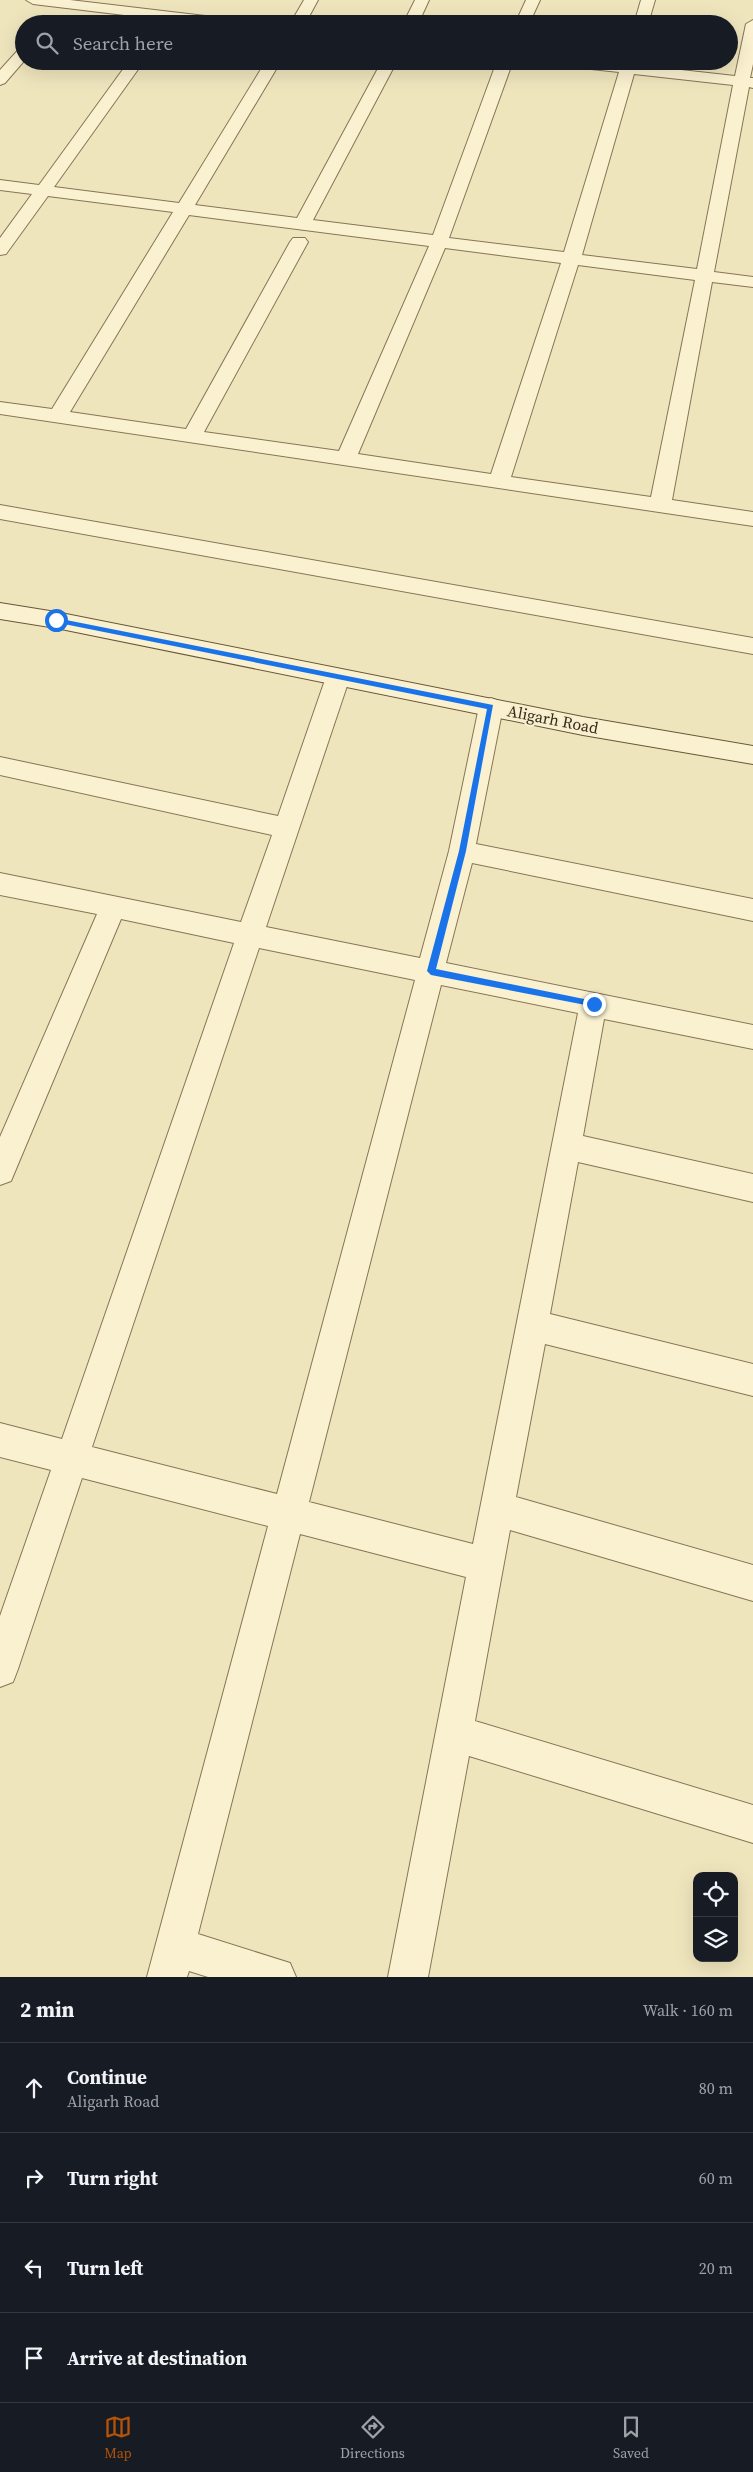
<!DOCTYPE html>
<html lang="en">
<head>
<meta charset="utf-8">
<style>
  :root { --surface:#171b24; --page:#242831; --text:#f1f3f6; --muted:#9ea1a6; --line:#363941; --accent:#b45309 }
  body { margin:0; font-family:"Source Serif 4",serif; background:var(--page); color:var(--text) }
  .controls { position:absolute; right:15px; bottom:15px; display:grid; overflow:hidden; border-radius:10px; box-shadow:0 5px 20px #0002 }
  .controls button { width:45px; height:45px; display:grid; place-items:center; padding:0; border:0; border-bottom:1px solid var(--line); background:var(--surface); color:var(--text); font:25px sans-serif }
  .stop { position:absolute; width:15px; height:15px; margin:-11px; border:4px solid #1a73e8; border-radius:50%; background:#fff }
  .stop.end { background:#1a73e8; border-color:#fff; box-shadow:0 1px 5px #0008 }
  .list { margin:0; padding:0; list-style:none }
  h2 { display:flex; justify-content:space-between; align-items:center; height:65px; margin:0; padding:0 20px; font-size:21px }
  h2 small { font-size:16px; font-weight:400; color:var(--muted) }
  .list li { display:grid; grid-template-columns:32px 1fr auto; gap:15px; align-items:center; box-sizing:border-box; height:90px; padding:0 20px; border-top:1px solid var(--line) }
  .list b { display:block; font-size:19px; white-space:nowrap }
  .list p { margin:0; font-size:16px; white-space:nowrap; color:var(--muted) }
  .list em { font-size:16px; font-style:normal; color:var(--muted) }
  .icon { flex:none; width:28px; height:28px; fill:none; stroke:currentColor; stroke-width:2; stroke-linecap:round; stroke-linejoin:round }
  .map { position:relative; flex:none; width:753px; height:1977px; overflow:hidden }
  .search { position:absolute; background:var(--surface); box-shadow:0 5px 20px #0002; left:15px; right:15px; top:15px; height:55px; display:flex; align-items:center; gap:12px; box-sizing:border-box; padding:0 18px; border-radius:28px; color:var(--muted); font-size:19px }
  .sheet { height:425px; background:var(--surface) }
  nav { display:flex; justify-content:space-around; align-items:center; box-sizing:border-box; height:70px; border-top:1px solid var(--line); background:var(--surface); font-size:14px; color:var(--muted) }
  nav a { display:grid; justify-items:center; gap:2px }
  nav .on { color:var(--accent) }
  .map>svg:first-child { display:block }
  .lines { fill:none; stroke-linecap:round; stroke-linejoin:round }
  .minor-casing { stroke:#877556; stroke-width:2 }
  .secondary-casing { stroke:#695639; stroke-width:2 }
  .minor { fill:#faf1d0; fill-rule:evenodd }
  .secondary { fill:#faf1d0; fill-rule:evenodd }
  .route { fill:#1a73e8 }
  .labels { text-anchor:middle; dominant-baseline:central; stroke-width:4.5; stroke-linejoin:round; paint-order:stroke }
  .street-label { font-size:16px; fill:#362b1b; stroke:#f6eecd }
</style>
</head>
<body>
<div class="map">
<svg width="753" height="1977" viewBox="0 0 753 1977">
  <rect width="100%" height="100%" fill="#efe5bd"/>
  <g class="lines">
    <!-- minor casing -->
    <g class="minor-casing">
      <path id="minor" d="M26,0H70L239,20L246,24H199L33,4Z
        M304,0H318L305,24H290Z
        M415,0H429L418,24H403Z
        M526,0H540L529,24H515Z
        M641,0H655L648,24H634Z
        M753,20V64L750,78H753V88L749,87L714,272L753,277V287L712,282L672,500L753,512V526L0,414V402L52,409L173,212L48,196L6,254L0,255V238L32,194L0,190V180L39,185L129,61H144L54,187L179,203L266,61H281L195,205L297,218L382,61H397L313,220L433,235L497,61H513L449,238L564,252L619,72L563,66L556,61L622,63V61H638L636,65L735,76L746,24ZM634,74L733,85L697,269L582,255ZM189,215L429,246L339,451L204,432L308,242L305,238H293L290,242L186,429L70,412ZM445,248L561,263L491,474L358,454ZM578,265L695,280L651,497L511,477Z
        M24,48V61L5,83L0,85V70L19,49Z
        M0,505L753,638V654L0,519Z
        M338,669L346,671L350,677L266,927L420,958L449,851L479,707L483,701L491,698L499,701L503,707L476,844L753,899V921L472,863L446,963L753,1025V1049L604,1019L583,1136L753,1174V1202L578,1162L550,1314L753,1364V1396L545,1344L516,1497L753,1565V1601L510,1530L475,1721L753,1805V1843L469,1756L428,1977H388L466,1577L300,1534L198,1934L290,1963L296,1977H208L189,1971L187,1977H147L268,1526L82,1478L18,1669L13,1682L0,1687V1616L51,1470L0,1457V1423L62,1439L234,943L121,919L11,1181L0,1185V1137L97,914L0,895V873L241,922L272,835L0,775V757L278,816L326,677L330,671ZM259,948L415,980L277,1494L92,1447ZM441,985L578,1013L473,1544L309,1502Z"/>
    </g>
    <!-- secondary casing -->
    <g class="secondary-casing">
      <path id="secondary" d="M0,603L56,612L583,717L753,746V764L583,735L56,628L0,619Z"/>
    </g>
    <!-- minor -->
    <use href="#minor" class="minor"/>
    <!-- secondary -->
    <use href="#secondary" class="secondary"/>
  </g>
  <!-- route -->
  <path class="route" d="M56,618L493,705L466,851L436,969L594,1001L596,1002V1007L431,975L427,971L459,851L487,709L54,622Z"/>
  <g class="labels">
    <!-- street labels -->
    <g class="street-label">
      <text transform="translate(553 719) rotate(11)">Aligarh Road</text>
    </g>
  </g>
</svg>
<div class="controls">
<button><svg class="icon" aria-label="locate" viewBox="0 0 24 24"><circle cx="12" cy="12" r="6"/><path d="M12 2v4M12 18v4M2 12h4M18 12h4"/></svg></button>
<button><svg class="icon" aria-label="layers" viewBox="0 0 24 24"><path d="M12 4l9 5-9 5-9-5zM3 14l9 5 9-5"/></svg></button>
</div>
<div class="stop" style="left:56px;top:620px"></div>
<div class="stop end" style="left:594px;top:1004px"></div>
<div class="search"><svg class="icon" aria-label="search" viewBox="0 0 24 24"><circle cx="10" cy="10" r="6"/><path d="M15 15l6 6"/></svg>Search here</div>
</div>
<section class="sheet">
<h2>2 min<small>Walk · 160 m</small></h2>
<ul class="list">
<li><svg class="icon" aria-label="ahead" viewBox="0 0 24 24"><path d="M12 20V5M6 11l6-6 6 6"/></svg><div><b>Continue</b><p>Aligarh Road</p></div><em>80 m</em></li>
<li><svg class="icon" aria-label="right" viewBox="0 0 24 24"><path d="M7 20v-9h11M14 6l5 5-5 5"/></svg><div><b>Turn right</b></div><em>60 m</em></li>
<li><svg class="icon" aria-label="left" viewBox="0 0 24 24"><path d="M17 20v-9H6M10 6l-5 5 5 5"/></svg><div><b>Turn left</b></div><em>20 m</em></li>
<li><svg class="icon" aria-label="arrive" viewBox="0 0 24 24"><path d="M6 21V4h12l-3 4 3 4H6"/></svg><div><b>Arrive at destination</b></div></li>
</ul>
</section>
<nav>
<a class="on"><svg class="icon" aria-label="map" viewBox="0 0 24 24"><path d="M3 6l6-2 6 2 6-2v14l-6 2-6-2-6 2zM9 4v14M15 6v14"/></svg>Map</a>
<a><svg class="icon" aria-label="directions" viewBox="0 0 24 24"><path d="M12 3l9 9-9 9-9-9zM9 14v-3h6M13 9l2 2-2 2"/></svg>Directions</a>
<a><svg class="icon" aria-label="saved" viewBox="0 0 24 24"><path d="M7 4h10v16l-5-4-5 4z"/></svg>Saved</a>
</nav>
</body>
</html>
